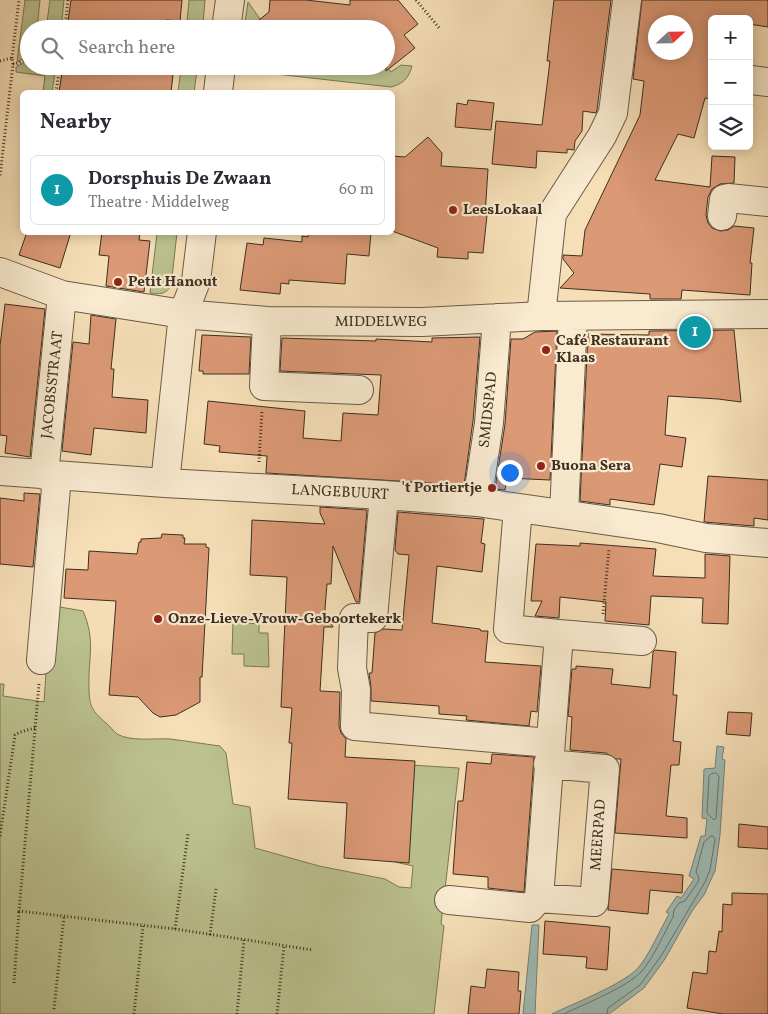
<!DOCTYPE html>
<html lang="en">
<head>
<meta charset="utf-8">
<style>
  :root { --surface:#fff; --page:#f7f7f7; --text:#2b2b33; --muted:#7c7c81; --line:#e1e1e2; --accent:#0f766e }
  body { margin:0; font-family:Vollkorn,serif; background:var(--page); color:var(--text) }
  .controls { position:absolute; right:15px; top:15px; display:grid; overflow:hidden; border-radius:8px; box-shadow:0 2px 12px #0003 }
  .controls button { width:45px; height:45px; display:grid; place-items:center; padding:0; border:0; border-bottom:1px solid var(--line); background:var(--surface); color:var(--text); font:25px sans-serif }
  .compass { position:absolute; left:648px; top:15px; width:45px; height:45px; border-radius:50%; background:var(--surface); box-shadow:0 2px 12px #0003; rotate:68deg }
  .you { position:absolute; left:509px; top:472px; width:18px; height:18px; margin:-12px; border:4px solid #fff; border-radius:50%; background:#1a73e8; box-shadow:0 0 0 8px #1a73e833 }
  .badge { display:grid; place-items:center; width:32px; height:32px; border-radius:50%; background:var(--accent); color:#fff; font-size:16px; font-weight:700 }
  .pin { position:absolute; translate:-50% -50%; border:2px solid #fff; box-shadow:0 1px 5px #0006 }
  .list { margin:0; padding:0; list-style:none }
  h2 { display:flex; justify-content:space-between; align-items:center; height:65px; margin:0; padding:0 20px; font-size:21px }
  h2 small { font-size:16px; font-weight:400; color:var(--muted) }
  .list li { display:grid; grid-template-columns:32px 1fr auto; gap:15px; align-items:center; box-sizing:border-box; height:70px; margin:0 10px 10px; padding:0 10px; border:1px solid var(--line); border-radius:8px }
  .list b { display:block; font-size:19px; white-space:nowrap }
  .list p { margin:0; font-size:16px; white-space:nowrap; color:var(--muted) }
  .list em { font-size:16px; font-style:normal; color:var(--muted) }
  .icon { flex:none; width:28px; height:28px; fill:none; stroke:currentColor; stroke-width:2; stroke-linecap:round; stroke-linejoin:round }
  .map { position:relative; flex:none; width:768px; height:1014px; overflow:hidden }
  .search { position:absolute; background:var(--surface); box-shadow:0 2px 12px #0003; left:20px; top:20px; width:375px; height:55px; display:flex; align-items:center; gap:12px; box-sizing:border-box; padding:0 18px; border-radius:28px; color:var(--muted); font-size:19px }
  .panel { position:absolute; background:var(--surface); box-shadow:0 2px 12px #0003; left:20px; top:90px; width:375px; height:145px; border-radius:8px }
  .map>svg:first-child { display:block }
  .green { fill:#bbc28f; stroke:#7c7858 }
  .water { fill:#9ebbb5; stroke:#77837a }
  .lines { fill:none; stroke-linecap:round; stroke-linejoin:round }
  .shore { stroke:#6d756b; stroke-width:1 }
  .building { fill:#db9976; stroke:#3c2f21; fill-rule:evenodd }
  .minor-casing { stroke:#6a5b46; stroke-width:30 }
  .path { stroke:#3c2f21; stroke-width:3; stroke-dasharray:1 2.5; stroke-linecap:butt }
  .minor { stroke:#f9ead0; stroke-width:28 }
  .poi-dot { fill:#8f2418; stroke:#f9ead0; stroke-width:2 }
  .labels { text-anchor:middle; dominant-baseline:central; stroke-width:4.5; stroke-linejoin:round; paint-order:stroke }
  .poi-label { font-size:15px; font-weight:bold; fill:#3c2f21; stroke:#f9ead0; text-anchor:start }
  .street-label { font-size:15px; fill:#3c2f21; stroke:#f9ead0 }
</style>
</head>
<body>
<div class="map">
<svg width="768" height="1014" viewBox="0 0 768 1014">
  <rect width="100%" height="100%" fill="#f6dfb7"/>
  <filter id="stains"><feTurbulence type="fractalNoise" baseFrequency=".004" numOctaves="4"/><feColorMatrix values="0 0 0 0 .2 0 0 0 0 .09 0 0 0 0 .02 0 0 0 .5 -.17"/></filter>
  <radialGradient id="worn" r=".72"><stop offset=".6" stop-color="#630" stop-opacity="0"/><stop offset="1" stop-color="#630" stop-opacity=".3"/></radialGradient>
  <!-- green -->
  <path class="green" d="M25,0H40L37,29H29V55L17,62Z
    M50,0H64L61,29H46Z
    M189,0H205L203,24L187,22Z
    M248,2L267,29H244Z
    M29,60V66H56L52,92H43L45,76L16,72V67Z
    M401,65L412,66C409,78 403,84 391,87L240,70V66H386L391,72Z
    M181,68L197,71L194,92H178Z
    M157,233H177L171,286C165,295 160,294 150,293Z
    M51,600L57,601L60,607L83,611C96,641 88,657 89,687C89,706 92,711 106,723C110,726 113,731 117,734C131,742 154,738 170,739C187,741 204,744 220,746L226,753L233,804L250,807L255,848L319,866L385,879L399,887L411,888L413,866L395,862L400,819L411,765L459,768L441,924L444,926L434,1014H0V684H4L3,696L44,702Z
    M233,622L259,624V633H268L269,667L244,666V654H232Z"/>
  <!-- water -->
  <path class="water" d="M717,746L724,747L722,759L725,760L720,835L715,871L704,895L692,911L665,959L644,988L609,1014H552C574,1003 622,985 638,968C648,957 661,928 669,914L666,912L677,896L681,898L694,879L689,876L701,836H705L707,819L702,818L704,769L715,768Z
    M532,925H539L535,1014H523Z"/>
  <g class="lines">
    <!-- shore -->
    <path class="shore" d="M716,773L719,776L716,818L714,820L707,813L709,776L711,774Z
      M564,1014C586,1003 626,988 642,971C652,960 665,932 673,917L674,910L679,903L685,901L698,882L699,878L696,872L704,842L711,836H713L715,839L710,870L705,882L661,956L640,985L608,1008L607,1014"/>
  </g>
  <!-- building -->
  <path class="building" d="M71,0H182L180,21L166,20L167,29H67Z
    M270,0H306L350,5V0H398L418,24L404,35L415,48L386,71V29H248L269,12Z
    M554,0H611L597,110L596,113L583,111L582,131L575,141L574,150L567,149V153L537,151L536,168L492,164L496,121L542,125L550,61H547Z
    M642,0H768V27L749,24V19H712V99L705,98L694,138L678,134L655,180L710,187L712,156L735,157L734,183L720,184L712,189L708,197L706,215L708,223L712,228L720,231L728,230L734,226L754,228L750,263H752L750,295L682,290L681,299H650V294L560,288L574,273L563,259V255L582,256L585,230L640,115L644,81L633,79ZM656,22H686V52H656Z
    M63,66H174L171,92H59Z
    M468,100L494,103L491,130L455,127L457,103L467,105Z
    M428,137L442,153L441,166L488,169L485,215H487L483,253L468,252V259L437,257L438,248L392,231V156L405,157Z
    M27,232H71L60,268L19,255Z
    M102,232H140L139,240L150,241L144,292L106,286L109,256L99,255Z
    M308,232H371L369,256L347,254L345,284L289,280V284L281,283L280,294L240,290L247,243L263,245L264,238L302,242V236L308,237Z
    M5,304L45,309L30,457L5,453L7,436L0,435V346Z
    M91,315L116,319L111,369H114L112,397L148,400L146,433L94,428L91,455L62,451L73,342L89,344Z
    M734,330L741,402L718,399L668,396L665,435L686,438L682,467L660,464L654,505L610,499V505L580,501L588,334L649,335V331Z
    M557,331L550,480L507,478L505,490L495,489L505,424L511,339H523L535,332Z
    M202,335L251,337L249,374H203V371H199Z
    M480,337L473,421L464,485L266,473L267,456L219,452L220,446L204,444L208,401L305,411L303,438L341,441L343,413L378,415L381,375L280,371L282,338L376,341V339L432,342V338Z
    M708,476L768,480V520L754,518V526L704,522Z
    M24,493L40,494L33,567L0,564V498L24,501Z
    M320,507L367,510L359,602H356L333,546L331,584H327L325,609L333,627H324L320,691L340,692L339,726L341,733L346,739L345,757L415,761L409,863L344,858L347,803L288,799L292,743H289L292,708L281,707L287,577L250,575L252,520L325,524L320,513Z
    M398,512L484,519L481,543L485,544L482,572L437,566L432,623L480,629L481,631H488L485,662L541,666L537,712L531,711L529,726L466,720L467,716L439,714V706L371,701V687L369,673H372L375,633L383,629L402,630L409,555L398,554L395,550Z
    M162,534L183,535V538H185L184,544H206V547L209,548L202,677H200V702L176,715L160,717L153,713L138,697L109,695L116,601L64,598L66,569L88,570L89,551L137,554L139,542H141V539L161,538Z
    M580,543L656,549L653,576L705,578V554L730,556L728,624L702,623L703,598L651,596L649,625L605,621L606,602L560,597L559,618L535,616L542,601H531L536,544L580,546Z
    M655,650L676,652L673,695H677L673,741L681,742L679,765H671L666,816L687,818V838L615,833L621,759H616L606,753L570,750L572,717L568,716L572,669H576V666L613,669L611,684L650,688L653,652Z
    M728,712L752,713L750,736L726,734Z
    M492,754L534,757L524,892L488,888V877L453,874L458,801H463L467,762L491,764Z
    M739,824L768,827V849L738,847Z
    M612,869L683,875L682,893L650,890L648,914L608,910Z
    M732,893L768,894V1014H723L687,1008L693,972L707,974L709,951L716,952L719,931L722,932L723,904L732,905Z
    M545,921L610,927L607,970L586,968L587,957L543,954Z
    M487,969L519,972L518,991H521L519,1014H468L471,986L485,988Z"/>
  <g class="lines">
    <!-- minor casing -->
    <g class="minor-casing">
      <path id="minor" d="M226,29L230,0
        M751,80L768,82
        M218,92L221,66
        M722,216L724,199L728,198L768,202
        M0,272L62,295L183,314L267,321L422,322L541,316L768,314
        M541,316L552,214L602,136L613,113L627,0
        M267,321L264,386L359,390
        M0,471L165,483L384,495L477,502L658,528L706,538L768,543
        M44,475L62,295
        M165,483L183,314L196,281L202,232
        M384,495L373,618H354L352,668L356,690L355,726L550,743
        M477,502L489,423L497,318
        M564,514L573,316
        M559,634L642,641
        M41,660L57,476
        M539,898L594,902L605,769L548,764
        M449,900L530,908L539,898L559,634L508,629L518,508"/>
    </g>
    <!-- path -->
    <path class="path" d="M416,0L440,29
      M65,29L68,0
      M12,58L19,0
      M0,61L12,58L13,64L0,176
      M13,64H16L29,58
      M56,92L60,66
      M259,462L262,411
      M603,614L609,548
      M39,684L19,911L175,929L313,950
      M0,836L15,735L20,732L35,728
      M175,929L188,834
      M210,935L216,889
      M14,983L19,911
      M54,1009L64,916
      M134,1014L143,926
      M237,1014L244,940
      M277,1014L284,946"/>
    <!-- minor -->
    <use href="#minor" class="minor"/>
  </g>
  <!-- markers -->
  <g class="poi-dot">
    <circle cx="453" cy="210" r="5"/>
    <circle cx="118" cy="282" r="5"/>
    <circle cx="546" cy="350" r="5"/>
    <circle cx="541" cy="466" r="5"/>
    <circle cx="492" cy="488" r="5"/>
    <circle cx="158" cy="619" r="5"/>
  </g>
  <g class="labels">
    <!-- poi labels -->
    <g class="poi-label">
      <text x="463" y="210">LeesLokaal</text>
      <text x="128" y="282">Petit Hanout</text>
      <text x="556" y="341">Café Restaurant<tspan x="556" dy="17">Klaas</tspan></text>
      <text x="551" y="466">Buona Sera</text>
      <text x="482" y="488" text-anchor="end">'t Portiertje</text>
      <text x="168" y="619">Onze-Lieve-Vrouw-Geboortekerk</text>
    </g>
    <!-- street labels -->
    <g class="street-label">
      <text x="381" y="322">MIDDELWEG</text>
      <text transform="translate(53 385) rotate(-84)">JACOBSSTRAAT</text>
      <text transform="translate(489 410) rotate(-84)">SMIDSPAD</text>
      <text transform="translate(340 493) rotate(3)">LANGEBUURT</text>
      <text transform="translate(599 835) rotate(-86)">MEERPAD</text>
    </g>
  </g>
  <rect width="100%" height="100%" filter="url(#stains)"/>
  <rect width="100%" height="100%" fill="url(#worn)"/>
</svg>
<div class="controls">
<button>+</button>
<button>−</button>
<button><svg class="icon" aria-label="layers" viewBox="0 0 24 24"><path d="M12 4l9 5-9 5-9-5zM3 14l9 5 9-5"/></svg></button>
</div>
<svg class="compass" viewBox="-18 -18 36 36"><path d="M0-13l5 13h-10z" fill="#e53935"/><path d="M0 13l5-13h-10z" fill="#7c7c81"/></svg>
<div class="you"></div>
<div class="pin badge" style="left:695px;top:332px;background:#0f9aa8">1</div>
<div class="search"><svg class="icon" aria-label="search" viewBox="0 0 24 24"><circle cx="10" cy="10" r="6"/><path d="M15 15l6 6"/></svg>Search here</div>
<section class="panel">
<h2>Nearby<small></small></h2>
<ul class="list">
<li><span class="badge" style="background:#0f9aa8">1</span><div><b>Dorsphuis De Zwaan</b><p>Theatre · Middelweg</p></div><em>60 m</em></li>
</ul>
</section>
</div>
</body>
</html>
